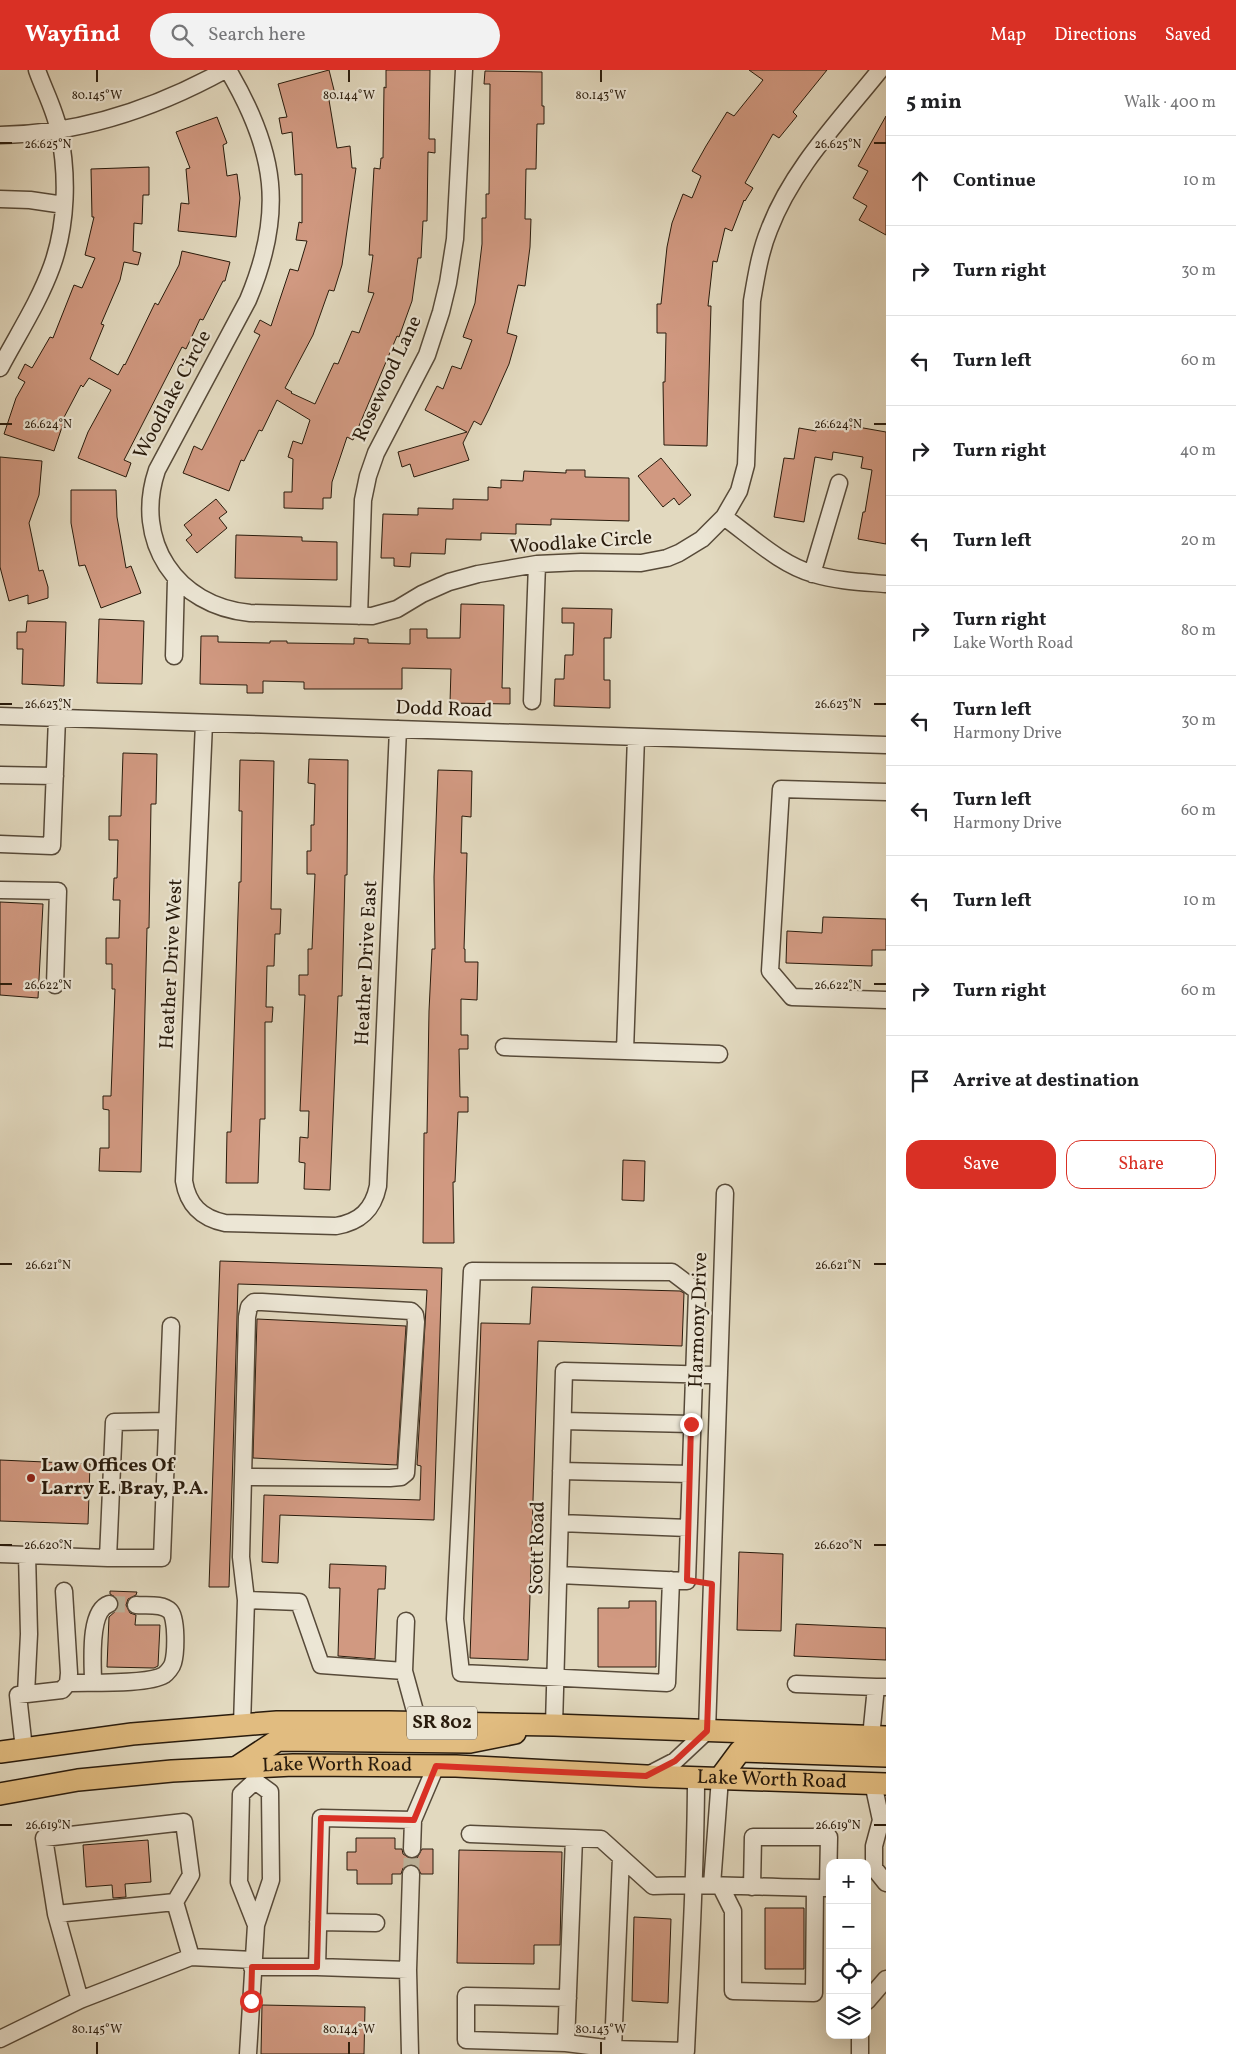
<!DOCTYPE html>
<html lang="en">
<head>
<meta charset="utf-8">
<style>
  :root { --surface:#fff; --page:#f2f2f2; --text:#202124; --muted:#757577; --line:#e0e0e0; --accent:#d93025 }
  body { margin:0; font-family:Vollkorn,serif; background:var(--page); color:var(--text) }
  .controls { position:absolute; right:15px; bottom:15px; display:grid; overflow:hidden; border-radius:10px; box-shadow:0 5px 20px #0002 }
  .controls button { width:45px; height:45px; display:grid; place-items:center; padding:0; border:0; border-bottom:1px solid var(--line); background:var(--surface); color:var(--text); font:25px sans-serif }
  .stop { position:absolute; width:15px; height:15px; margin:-11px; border:4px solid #d93025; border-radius:50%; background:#fff }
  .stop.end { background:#d93025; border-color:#fff; box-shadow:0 1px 5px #0008 }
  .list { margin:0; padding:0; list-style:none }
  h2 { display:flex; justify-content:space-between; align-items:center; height:65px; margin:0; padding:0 20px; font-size:21px }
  h2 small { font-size:16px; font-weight:400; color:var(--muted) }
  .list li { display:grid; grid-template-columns:32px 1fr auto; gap:15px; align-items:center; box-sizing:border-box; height:90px; padding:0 20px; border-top:1px solid var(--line) }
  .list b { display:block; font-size:19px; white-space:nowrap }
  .list p { margin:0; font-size:16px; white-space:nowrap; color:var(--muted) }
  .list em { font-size:16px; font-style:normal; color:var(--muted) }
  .actions { display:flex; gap:10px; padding:15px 20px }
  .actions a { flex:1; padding:11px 0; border:1px solid var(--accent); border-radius:15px; text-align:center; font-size:18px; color:var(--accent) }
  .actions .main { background:var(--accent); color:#fff }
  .icon { flex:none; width:28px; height:28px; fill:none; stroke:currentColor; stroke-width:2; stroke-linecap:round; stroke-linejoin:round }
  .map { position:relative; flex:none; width:886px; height:1984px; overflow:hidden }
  header { display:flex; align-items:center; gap:30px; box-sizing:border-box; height:70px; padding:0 25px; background:var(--accent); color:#fff }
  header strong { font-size:24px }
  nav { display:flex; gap:28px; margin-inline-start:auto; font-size:18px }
  .search { width:350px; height:45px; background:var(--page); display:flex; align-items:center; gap:12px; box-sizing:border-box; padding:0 18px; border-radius:28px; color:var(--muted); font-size:19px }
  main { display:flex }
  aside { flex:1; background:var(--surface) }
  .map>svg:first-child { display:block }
  .building { fill:#d19981; stroke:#291b0c }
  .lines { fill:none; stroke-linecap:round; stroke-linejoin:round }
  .minor-tunnel { stroke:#bdb39b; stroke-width:16; stroke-dasharray:16 8; stroke-linecap:butt }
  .minor-casing { stroke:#574a39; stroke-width:19 }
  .major-casing { stroke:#291b0c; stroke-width:24 }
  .minor { stroke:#ece6d5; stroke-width:16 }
  .major { stroke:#e1bc80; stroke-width:21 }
  .route { stroke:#d93025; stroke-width:6 }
  .ticks { fill:none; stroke:#291b0c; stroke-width:2 }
  .poi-dot { fill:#8f2418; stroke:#ece6d5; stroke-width:2 }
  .labels { text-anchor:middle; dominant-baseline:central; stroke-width:4.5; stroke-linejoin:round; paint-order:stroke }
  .shield { fill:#ece6d5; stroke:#645848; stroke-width:1 }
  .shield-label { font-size:19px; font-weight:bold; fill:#291b0c }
  .street-label { font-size:20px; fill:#291b0c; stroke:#ece6d5 }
  .poi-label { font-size:20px; font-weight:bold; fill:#291b0c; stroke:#ece6d5; text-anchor:start }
  .ticks-label { font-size:12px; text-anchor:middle; fill:#291b0c; stroke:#ece6d5; stroke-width:4.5; stroke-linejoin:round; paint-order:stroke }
</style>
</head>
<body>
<header>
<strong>Wayfind</strong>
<div class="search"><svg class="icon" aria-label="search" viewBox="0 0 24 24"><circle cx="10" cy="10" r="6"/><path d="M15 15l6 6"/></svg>Search here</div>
<nav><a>Map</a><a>Directions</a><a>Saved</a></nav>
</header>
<main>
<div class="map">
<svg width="886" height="1984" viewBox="0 0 886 1984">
  <rect width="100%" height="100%" fill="#e2d9bf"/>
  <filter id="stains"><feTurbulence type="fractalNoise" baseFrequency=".004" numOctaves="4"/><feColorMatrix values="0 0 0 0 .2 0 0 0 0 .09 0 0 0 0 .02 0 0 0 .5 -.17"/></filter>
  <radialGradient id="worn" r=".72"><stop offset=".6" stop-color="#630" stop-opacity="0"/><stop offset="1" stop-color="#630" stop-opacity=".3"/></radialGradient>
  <!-- building -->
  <path class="building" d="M329,0L336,28L329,30L337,78L350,76L352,98H356L342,195L334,221L329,220L313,265L285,318L292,322L291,323L315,334L334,293L338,294L352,261L359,263L374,223L368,222L373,185H369L374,98L380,99L381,88H383L384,17L386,18V0H430L429,69H435V83L428,82L427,151H423L421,188H418L412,231L399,267L397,266L353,370L347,367L332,412L331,428H323V439L284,438V422H292L293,389L288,387L293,371L302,374L310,350L277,330L262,361L259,360L244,391L241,390L229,421L183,403L194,376L202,380L260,265L254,262L260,250L271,256L290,199L298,201L307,171L296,170L299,152L302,153V104L295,105L292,62L282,64L279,48L287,47L278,14Z
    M749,0H827L793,42L797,46L779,68L773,64L745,113L753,118L745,131L744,130L732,161L725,158L717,192L713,191L708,236H711L707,376L664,375L663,312H665L666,263H657V234H661L667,177L672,153L683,124L692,128L701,106L692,101L706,76L727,42L734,46L763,10Z
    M485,1L542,2V36H544V54H537L536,99H526L525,149H531L530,177L525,216L518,215L507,263L517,266L509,294L489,339L481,355L474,351L463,373L469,390L414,407L410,394L402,397L398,382L467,362L425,340L437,316L443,319L452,296L461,299L472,270L463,267L475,233L482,174V148H486V124H489L490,14H484Z
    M886,46V165L859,150L867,136L853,128L868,101L858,96Z
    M217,47L227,73L223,75L227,106L237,104L240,128L236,167L178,161L181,133L189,134L186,99L190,98L176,62Z
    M149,97V125H143L142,154L134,153L133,181L141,183L138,195L124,192L120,210L101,254L104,255L90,289L118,305L124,294L125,295L155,233L158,235L179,195L182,181L230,192L225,211H223L203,250L200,249L186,279L182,277L124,390L131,393L126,407L78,388L88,362L111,320L89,308L83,317L81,315L61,353L63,354L54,381L4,364L16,328L25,312L18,308L25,294L32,298L50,267L53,268L74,215L82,218L95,188L85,185L94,147H92L91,99Z
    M818,350L886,362V474L858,469L863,442H865L872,400L861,398L863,387L833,382L832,390L815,387L804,452L774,447L784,388L794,389L799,358L816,361Z
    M0,387L42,391L39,425L29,453L39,501L43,500L48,517V528L28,534V525L9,531L0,497Z
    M661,388L691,425L679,435L674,428L663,437L638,406Z
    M566,400H585V407L629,408V451L551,449V455L516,454V464L481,463V470L446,469L445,484L411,483L410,497L394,496V488H381L383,444L418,445V438L453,439V429L488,430V417L501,418V410L523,411L524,401L566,403Z
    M71,420H116L117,447L126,498L131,496L141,523L101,538L85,495L79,496L71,453Z
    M216,429L227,442L219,448L227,458L197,483L186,470L192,465L184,455Z
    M236,465L302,467V471L337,472V510L235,508Z
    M461,534L504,535L502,618H510V634L450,633L451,599L402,598V619H304V612L263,611V623H247V615L200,614L201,566H218V572L270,573V571H287V573L354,574V568L368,569V573L410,574V559H427V568H460Z
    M562,538L612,539L611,568H604V610H610V638L554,636L555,609H564L565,585H573L574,553H562Z
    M99,549L144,551L142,614L97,613Z
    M27,551L66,552L64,616L22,614L23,579H17V562H26Z
    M123,683L157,684L156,734H151L149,858H147L141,1102L99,1101L100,1078H109V1040L103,1039V1026H111L115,919H112V894H106V868H119L120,830H113L114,808H117L118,770H109V746H121Z
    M309,689L348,690L347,805H345L342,926H338L330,1120L304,1119L305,1093L299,1092L300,1067L308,1068L309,1041H300L305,925H299V905H308V879H312L315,804H307V781H311V755H314L315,714L308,713Z
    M240,690L274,691L271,839H281L280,864H275L274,896H267L266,937H273L272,952H265V1049H260L258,1113H226L227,1062H231L239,812H241L242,741H239Z
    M438,700L472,701L471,747L462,746L461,783H467L464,879H465V892H478L477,930L461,929V965H468V979H459L460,1027H468V1042H458L455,1112H453L454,1173H423L424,1063H427L429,941L432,879H435L434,807Z
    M0,832L43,834L38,928L0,925Z
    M823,847L886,849V880H872V896L786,893L787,861L822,863Z
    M623,1090L645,1091L644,1131L622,1130Z
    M220,1191L442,1198L434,1450L280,1445L278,1493L262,1492L264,1425L420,1430L421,1396L417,1395L427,1220L238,1214L229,1517H209Z
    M532,1217L680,1221L684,1223L682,1276L538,1271L528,1590L470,1588L481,1253L530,1254Z
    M257,1249L406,1256L397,1395L253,1388Z
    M0,1390L90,1394L88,1454L0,1451Z
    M739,1482L783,1484L781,1561L737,1560Z
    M330,1494L386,1496L385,1519H378L375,1589L338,1586L340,1518H329Z
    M110,1521L137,1522L136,1525L128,1529L126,1535L130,1543L136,1545L135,1555H160L158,1596L154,1598L107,1597L109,1547L118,1539L119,1534L117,1528L110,1524Z
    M629,1531H656V1597H598V1538H629Z
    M796,1554L886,1558V1590L794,1586Z
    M356,1768H395V1779H402L403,1784L411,1789L417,1788L422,1779H433V1804H421L417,1796L411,1794L403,1798L401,1804H392V1814H357V1800H347V1782H356Z
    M148,1770L151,1812L125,1814L126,1827L113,1828L112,1815L86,1817L83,1775Z
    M459,1780L562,1782L560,1875H534V1894L457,1893Z
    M765,1838H804V1899H765Z
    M634,1847L671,1849L668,1933L632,1931Z
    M262,1935L365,1937L364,1984H261Z"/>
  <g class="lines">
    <!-- minor-tunnel -->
    <path class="minor-tunnel" d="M109,1534L136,1535
      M411,1804L412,1779"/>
    <!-- minor casing -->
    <g class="minor-casing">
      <path id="minor" d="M228,0C276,81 285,142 248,230L157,400C133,471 176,536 250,543L372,546L397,539L422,524L449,512L478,504L537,494L581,492L641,493L667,488L679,483L702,469L724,447L739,421L746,395L752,231C756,207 760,182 769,160C792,99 840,50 880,0
        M0,65C80,64 156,38 225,0
        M0,129L30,130L64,135
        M0,298C18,264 39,232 52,196C67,154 68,105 59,61C55,40 44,20 37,0
        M724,447C752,467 781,495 814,504C837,511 862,512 886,514
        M812,504L839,413
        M359,546L363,430L368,406L376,383L427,285L441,242L448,213L455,169L464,0
        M174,586L176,509
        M532,631L537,494
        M0,646L886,675
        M204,653L184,1111C188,1135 201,1148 225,1153L336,1156C360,1152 373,1140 378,1116L398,659
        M0,705L55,706
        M886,722L781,719L770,901L792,927L886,930
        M0,774L52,776L57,648
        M0,820L58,821L55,915
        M504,977L625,981L636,667
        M625,981L719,984
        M563,1351L691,1354
        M561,1401L690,1404
        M243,1407L390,1408L401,1407L406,1403L416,1252L415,1245L411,1241L262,1232H254L249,1237L247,1247L241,1487L246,1530
        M560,1453L688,1458
        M0,1484L108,1488H162L171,1256
        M108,1488L114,1352L167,1351
        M559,1505L687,1511L697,1221L672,1202L472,1201L455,1549L461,1603L667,1613L671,1510
        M404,1601L406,1551
        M93,1612C93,1593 88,1541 109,1534
        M68,1613C88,1612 148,1615 164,1605C167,1603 172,1597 173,1593C176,1583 177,1548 170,1541C162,1533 146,1536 136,1535
        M796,1614L876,1617
        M26,1624L29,1564L27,1484
        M242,1655L246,1530L299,1532L321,1595L404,1601L418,1652
        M554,1655L564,1301L719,1305
        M871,1667L876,1617H886
        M24,1679L18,1625L62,1620L68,1613L69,1603L64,1521
        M646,1706L675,1691L707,1661L725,1123
        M255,1711L241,1724L239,1812L256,1855
        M873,1713L881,1750L874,1776V1798L886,1813
        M470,1764L601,1769L653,1816C711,1813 769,1818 828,1818L829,1767H753L752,1817
        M574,1768L566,1973L613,1979L686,1981C690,1890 696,1799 696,1708
        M412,1779L413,1750L436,1696
        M712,1815L720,1708
        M721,1817L733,1841V1921L814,1923L815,1818
        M56,1844L175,1832
        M318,1852L376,1853
        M252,1897H317L321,1748L413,1750
        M317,1897L408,1900L410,1984
        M408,1900L411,1804
        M80,1930L56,1844L44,1768L184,1752L191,1805L175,1832L191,1887
        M867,1931L886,1909
        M0,1969L80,1930L191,1887L253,1890
        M566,1973L466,1970V1926L568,1928
        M613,1979L621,1787
        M248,1984L256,1855L271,1810L270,1722L255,1711L254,1697
        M860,1984V1965"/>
    </g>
    <!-- major casing -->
    <g class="major-casing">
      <g id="major">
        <path d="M0,1682L132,1664L277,1652H389L554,1655L886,1667"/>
        <path d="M237,1697L278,1670L470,1672L515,1663"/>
        <path d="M720,1708L740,1681L886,1686"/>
        <path id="s1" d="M0,1724L78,1710L172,1701L293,1695L456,1696L646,1706L886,1714"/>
      </g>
    </g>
    <!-- minor -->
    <use href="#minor" class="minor"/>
    <!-- major -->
    <use href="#major" class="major"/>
  </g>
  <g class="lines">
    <!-- route -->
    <path class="route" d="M251,1931L252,1897H317L321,1748L414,1750L436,1696L646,1706L675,1691L707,1661L712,1514L687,1510L691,1354"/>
  </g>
  <!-- ticks -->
  <path class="ticks" d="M97,0V12M349,0V12M601,0V12M0,73H12M874,73H886M0,354H12M874,354H886M0,634H12M874,634H886M0,914H12M874,914H886M0,1194H12M874,1194H886M0,1475H12M874,1475H886M0,1755H12M874,1755H886M97,1972V1984M349,1972V1984M601,1972V1984"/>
  <!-- markers -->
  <circle class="poi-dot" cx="31" cy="1408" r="5"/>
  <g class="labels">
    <!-- shield labels -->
    <rect class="shield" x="407" y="1636.5" width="70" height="33" rx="4"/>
    <g class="shield-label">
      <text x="442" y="1653">SR 802</text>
    </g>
    <!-- street labels -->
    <g class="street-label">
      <text transform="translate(388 309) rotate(-65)">Rosewood Lane</text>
      <text transform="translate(173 325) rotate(-62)">Woodlake Circle</text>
      <text transform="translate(581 473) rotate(-4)">Woodlake Circle</text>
      <text transform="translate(444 640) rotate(2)">Dodd Road</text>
      <text transform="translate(367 893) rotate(-87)">Heather Drive East</text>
      <text transform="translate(172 894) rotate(-87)">Heather Drive West</text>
      <text transform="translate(699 1250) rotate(-88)">Harmony Drive</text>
      <text transform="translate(538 1478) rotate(-89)">Scott Road</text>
      <text stroke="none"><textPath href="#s1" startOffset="339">Lake Worth Road</textPath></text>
      <text stroke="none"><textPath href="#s1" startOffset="774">Lake Worth Road</textPath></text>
    </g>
    <!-- poi labels -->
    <g class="poi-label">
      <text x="41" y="1396">Law Offices Of<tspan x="41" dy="23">Larry E. Bray, P.A.</tspan></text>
    </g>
  </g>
  <g class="ticks-label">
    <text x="97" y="29">80.145°W</text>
    <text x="349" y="29">80.144°W</text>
    <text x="601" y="29">80.143°W</text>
    <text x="48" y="78">26.625°N</text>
    <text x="838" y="78">26.625°N</text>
    <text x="48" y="358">26.624°N</text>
    <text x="838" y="358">26.624°N</text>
    <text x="48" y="638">26.623°N</text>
    <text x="838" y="638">26.623°N</text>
    <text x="48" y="919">26.622°N</text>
    <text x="838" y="919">26.622°N</text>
    <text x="48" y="1199">26.621°N</text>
    <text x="838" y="1199">26.621°N</text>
    <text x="48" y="1479">26.620°N</text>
    <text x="838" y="1479">26.620°N</text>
    <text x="48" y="1759">26.619°N</text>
    <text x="838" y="1759">26.619°N</text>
    <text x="97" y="1963">80.145°W</text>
    <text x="349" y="1963">80.144°W</text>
    <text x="601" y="1963">80.143°W</text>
  </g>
  <rect width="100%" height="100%" filter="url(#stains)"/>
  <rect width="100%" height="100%" fill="url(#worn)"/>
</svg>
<div class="controls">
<button>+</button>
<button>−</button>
<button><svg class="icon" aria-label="locate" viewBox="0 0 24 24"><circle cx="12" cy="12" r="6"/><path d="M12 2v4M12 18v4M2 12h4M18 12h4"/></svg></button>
<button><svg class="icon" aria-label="layers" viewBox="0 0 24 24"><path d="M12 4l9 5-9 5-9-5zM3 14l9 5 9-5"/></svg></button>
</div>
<div class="stop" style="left:251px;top:1931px"></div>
<div class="stop end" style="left:691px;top:1354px"></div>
</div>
<aside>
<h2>5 min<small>Walk · 400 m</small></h2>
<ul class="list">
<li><svg class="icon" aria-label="ahead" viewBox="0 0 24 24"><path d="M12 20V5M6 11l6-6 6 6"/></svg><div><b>Continue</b></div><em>10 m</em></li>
<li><svg class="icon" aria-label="right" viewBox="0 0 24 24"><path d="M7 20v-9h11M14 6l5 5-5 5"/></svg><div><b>Turn right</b></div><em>30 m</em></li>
<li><svg class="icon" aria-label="left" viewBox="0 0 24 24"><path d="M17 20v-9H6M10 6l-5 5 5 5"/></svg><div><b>Turn left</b></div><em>60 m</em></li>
<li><svg class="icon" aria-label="right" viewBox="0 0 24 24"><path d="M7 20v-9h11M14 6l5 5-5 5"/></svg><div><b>Turn right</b></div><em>40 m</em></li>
<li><svg class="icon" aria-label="left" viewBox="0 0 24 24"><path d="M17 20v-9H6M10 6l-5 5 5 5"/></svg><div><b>Turn left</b></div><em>20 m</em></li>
<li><svg class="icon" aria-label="right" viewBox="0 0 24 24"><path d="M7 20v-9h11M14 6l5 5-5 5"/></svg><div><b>Turn right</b><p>Lake Worth Road</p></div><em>80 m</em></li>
<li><svg class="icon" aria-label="left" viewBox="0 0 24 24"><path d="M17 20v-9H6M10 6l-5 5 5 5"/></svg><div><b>Turn left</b><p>Harmony Drive</p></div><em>30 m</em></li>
<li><svg class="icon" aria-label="left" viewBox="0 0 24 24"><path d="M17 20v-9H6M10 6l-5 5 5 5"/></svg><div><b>Turn left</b><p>Harmony Drive</p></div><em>60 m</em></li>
<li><svg class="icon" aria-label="left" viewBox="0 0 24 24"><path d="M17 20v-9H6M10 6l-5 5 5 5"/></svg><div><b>Turn left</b></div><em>10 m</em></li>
<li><svg class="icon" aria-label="right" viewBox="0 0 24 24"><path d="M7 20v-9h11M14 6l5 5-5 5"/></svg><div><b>Turn right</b></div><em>60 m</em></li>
<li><svg class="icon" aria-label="arrive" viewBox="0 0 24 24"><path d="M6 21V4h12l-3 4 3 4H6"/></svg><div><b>Arrive at destination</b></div></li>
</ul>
<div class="actions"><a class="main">Save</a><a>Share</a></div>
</aside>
</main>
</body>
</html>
